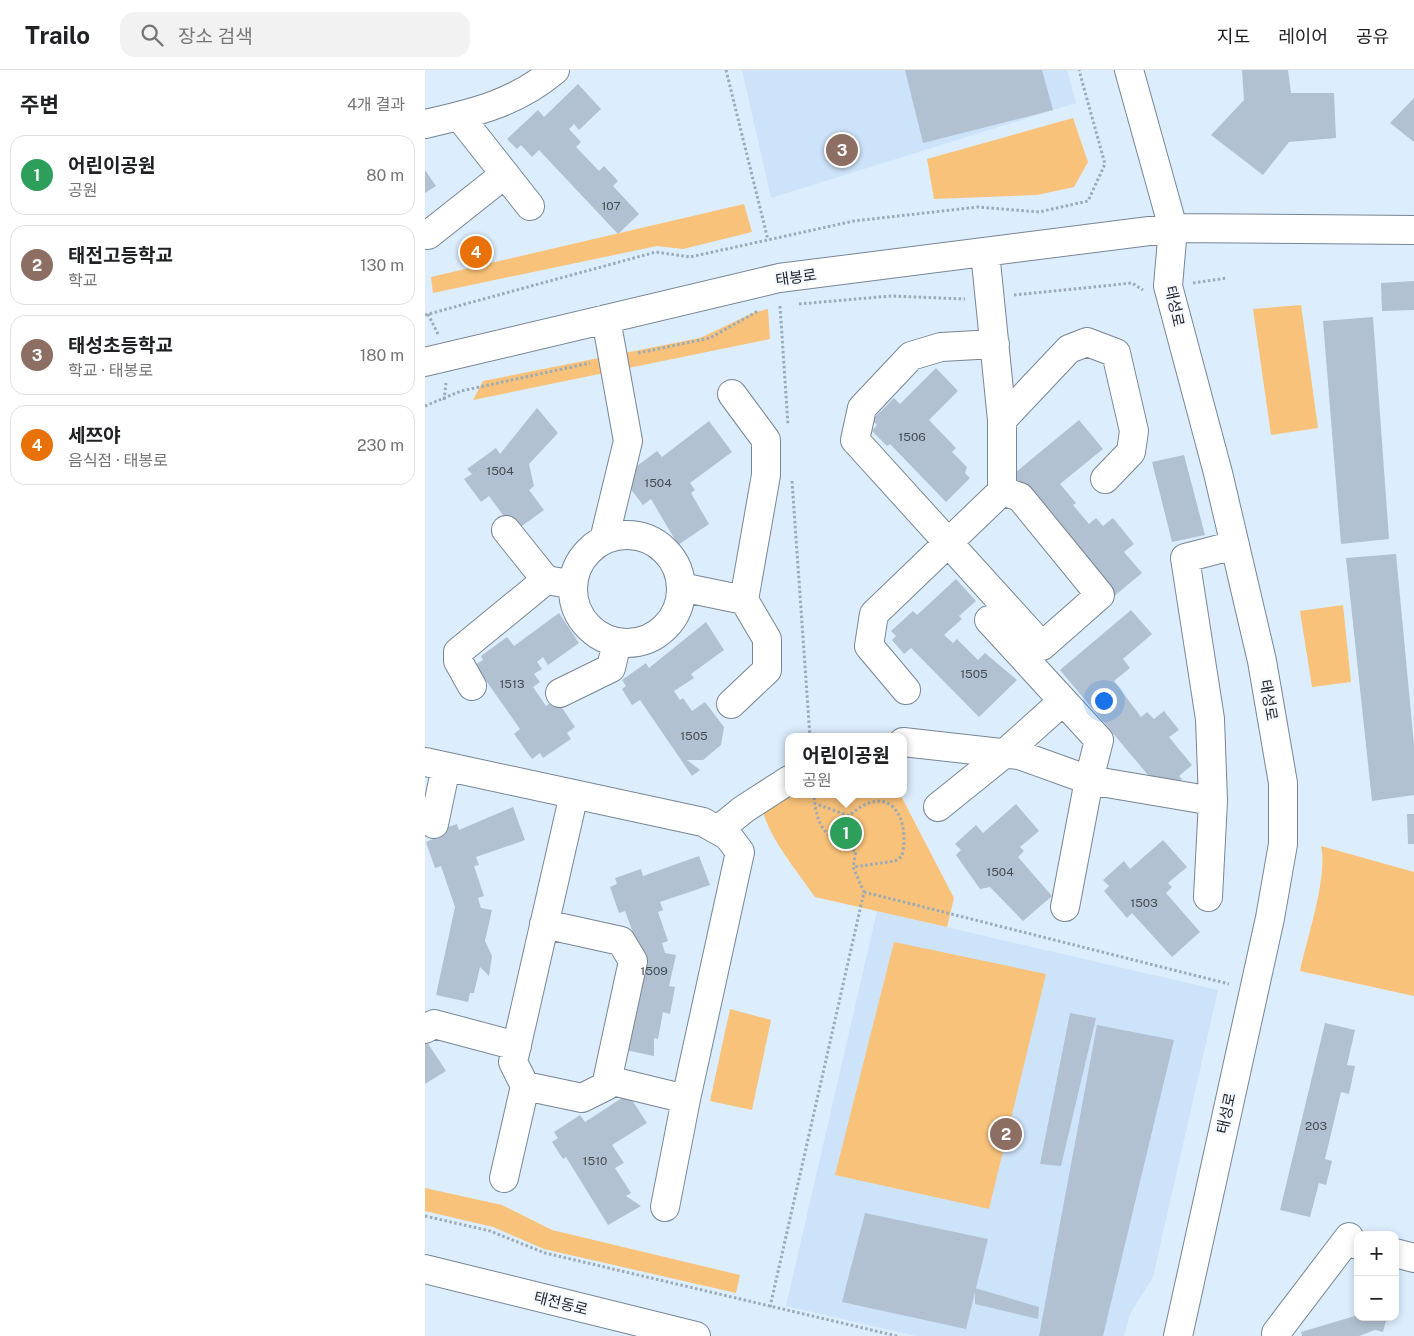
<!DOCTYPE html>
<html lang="ko">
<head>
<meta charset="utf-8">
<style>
  :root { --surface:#fff; --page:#f2f2f2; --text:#202124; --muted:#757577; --line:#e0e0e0; --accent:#db2777 }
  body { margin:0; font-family:"Public Sans","Noto Sans KR",sans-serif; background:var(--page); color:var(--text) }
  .controls { position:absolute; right:15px; bottom:15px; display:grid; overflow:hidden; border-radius:10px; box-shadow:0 2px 8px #0003 }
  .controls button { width:45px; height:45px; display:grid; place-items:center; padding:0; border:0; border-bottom:1px solid var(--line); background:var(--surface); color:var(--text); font:25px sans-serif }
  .you { position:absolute; left:678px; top:630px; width:18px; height:18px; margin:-12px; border:4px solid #fff; border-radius:50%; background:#1a73e8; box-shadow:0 0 0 8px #1a73e833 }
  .badge { display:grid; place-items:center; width:32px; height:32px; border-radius:50%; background:var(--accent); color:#fff; font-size:16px; font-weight:700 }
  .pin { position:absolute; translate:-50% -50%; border:2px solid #fff; box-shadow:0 1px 5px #0006 }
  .popup { position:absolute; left:360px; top:663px; width:122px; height:65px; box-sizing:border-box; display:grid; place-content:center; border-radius:10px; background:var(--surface); filter:drop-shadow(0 1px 4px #0005); font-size:16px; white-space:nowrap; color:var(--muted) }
  .popup b { font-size:19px; color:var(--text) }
  .popup::after { content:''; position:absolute; left:50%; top:100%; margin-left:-10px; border:10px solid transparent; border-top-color:var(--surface) }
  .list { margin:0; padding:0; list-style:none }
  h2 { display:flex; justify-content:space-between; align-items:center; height:65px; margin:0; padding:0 20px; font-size:21px }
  h2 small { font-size:16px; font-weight:400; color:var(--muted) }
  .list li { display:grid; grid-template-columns:32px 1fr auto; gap:15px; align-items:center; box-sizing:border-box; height:80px; margin:0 10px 10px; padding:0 10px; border:1px solid var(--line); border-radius:15px }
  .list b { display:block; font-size:19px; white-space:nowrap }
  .list p { margin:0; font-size:16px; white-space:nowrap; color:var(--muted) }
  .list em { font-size:16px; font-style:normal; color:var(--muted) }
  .icon { flex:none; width:28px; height:28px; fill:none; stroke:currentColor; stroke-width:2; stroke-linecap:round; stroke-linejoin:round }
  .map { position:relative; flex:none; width:989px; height:1266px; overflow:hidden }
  header { display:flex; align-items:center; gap:30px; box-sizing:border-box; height:70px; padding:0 25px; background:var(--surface); border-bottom:1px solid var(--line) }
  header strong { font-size:24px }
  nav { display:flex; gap:28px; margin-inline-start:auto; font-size:18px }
  .search { width:350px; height:45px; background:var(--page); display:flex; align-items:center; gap:12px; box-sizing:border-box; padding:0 18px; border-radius:15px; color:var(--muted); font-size:19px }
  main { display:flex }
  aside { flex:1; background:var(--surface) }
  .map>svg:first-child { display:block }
  .built { fill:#cde3f9 }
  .green { fill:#f9c27a }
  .building { fill:#b1c1d1 }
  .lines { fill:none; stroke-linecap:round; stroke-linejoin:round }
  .minor-casing { stroke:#778694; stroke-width:30 }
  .path { stroke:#9caab6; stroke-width:3; stroke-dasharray:2.5 2.5; stroke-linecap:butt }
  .minor { stroke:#fff; stroke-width:28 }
  .labels { text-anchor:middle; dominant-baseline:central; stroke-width:4.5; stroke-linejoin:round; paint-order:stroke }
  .number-label { font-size:12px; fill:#444c54 }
  .street-label { font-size:15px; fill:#1f252b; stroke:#f5f8fc }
</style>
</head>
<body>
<header>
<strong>Trailo</strong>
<div class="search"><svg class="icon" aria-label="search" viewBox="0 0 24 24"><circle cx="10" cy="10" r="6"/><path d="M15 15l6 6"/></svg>장소 검색</div>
<nav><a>지도</a><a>레이어</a><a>공유</a></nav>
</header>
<main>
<aside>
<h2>주변<small>4개 결과</small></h2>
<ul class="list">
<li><span class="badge" style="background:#2e9e5b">1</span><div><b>어린이공원</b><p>공원</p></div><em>80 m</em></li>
<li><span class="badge" style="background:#8d6e63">2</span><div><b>태전고등학교</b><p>학교</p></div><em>130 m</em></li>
<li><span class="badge" style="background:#8d6e63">3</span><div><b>태성초등학교</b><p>학교 · 태봉로</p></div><em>180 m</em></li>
<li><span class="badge" style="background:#e8710a">4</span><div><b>세쯔야</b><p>음식점 · 태봉로</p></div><em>230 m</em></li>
</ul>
</aside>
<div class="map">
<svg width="989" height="1266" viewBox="0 0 989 1266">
  <rect width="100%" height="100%" fill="#dcedfd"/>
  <!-- built -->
  <path class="built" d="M317,0H642L651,33L346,128Z
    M452,841L793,920L728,1207L705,1244L699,1266H491L361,1236Z"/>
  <!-- green -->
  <path class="green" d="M648,48L663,92L649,117L612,125L509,129L502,89Z
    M319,134L327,162L258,179L232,176L8,223L6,207Z
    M876,235L893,358L846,365L828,239Z
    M343,239L345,269L48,330L58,311L275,268L328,243Z
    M918,535L926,612L887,617L875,541Z
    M364,724H475L529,828L522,857L390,827C371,799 344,769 336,735Z
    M896,776L989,802V926L875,901C882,868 903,807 896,776Z
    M469,872L621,904L564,1139L410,1105Z
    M305,939L346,950L327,1040L285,1031Z
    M0,1118L77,1135L127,1160L315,1205L311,1223L119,1179L68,1157L0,1141Z"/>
  <!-- building -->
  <path class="building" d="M480,0H617L628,40L498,73Z
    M817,0H863L866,23H909L911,68L864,72L838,105L786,65L819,30Z
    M153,14L176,39L154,60L149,54L144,59L156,72L151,77L174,101L179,96L193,111L188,116L214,144L193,164L114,80L107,87L96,75L92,79L82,69L113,40L119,47Z
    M989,28V72L965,53Z
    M0,100L11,116L0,123Z
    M989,211V240L957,241L956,213Z
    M948,247L964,469L916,474L898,251Z
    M511,298L533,321L504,350L531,378L527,382L542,397L540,403L545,408L521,432L465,374L462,376L447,361L452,355L447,350L469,328L475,334Z
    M112,338L133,363L104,394L109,416L104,420L119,440L90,461L64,426L56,432L39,409L47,404L42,399L71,378L75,384Z
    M654,350L678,379L635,414L651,433L648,435L664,454L671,448L678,456L688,448L709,474L699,482L717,503L688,527L586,406Z
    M284,351L307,382L265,413L270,420L266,423L284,454L253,475L226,429L218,435L201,413L204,402L232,381L237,387Z
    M759,385L780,465L747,472L727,392Z
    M971,484L989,675V725L947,731L921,488Z
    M531,509L551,531L534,546L537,549L519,565L528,573L532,569L553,590L560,583L592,610L554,647L486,578L479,584L467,570L471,566L466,561L488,541L492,545Z
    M706,540L727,564L698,589L705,598L689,611L716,647L722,642L729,649L739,641L754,660L744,667L767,695L754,706L757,709L741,722L733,717L635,600Z
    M134,543L154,573L123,595L118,587L112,592L117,599L109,604L115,612L108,617L121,636L131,629L150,657L142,663L146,669L118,688L115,683L107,689L89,664L95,659L50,595L58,590L56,586L82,567L89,576Z
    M281,552L299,580L266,604L269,608L249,621L255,630L258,628L267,641L280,632L299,657L296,675L278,690H262L275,700L267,706L215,630L207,635L197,619L201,616L197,610L221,593L224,598Z
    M591,734L614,761L595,777L599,781L593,787L627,826L598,851L565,817L555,819L531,785L536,780L530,774L551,755L558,763Z
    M88,737L100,770L51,787L54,795L49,796L59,826L53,828L56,838L67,840L60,871L67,886L64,906L55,897L49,923H45L43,932L11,925L30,837L16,796L10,798L1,772L8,769L5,763L32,754L34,760Z
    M982,744H989V774H983Z
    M738,770L762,797L743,813L747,817L741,823L775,862L747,887L707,843L702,848L679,821L684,816L678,810L699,791L705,799Z
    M274,786L285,815L235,832L238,840L233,842L243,871L237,873L240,883L251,885L244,916L250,917L245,944L238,942L233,969L229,968V986L196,979L215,882L200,841L194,843L185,817L192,814L190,808L216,799L218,806Z
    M645,943L671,948L636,1096L615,1094Z
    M900,953L930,960L922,995L930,996L924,1024L916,1022L900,1089L907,1091L901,1115L894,1113L885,1147L855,1140Z
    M672,955L749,970L678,1266H614Z
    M2,972L21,1001L0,1014V973Z
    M203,1024L222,1053L187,1075L199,1093L190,1098L206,1123L201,1126L216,1136L183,1155L141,1087L138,1089L127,1072L133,1068L129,1062L155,1045L160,1052Z
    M440,1143L563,1169L541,1259L417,1232Z
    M550,1218L614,1237L613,1249L550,1234Z
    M932,1235L933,1247H962L958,1262L950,1260L934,1266H877L876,1262L930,1246Z"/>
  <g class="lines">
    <!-- minor casing -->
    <g class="minor-casing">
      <path id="minor" d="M704,0L748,158L743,216L793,403L837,591L858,713V774L845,848L753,1266
        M34,46L105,136
        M0,54C49,43 91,33 130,0
        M3,165L80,104
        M560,182L577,350V421
        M0,292L354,208L748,158L989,160
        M307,324L341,370V405L319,530
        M577,350L644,279L662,272L691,283L709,361L706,382L680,409
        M81,460L121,510L139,513
        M148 519a54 54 0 1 1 108 0a54 54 0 1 1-108 0Z
        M179,470L203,371L181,249
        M256,517L319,530L342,569V600L306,634
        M564,550L674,670L664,710L640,837
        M47,616L33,591V582L121,510
        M481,620L444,576L449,544L577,421L595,427L675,525L617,576L430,370L437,338L486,286L516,277L570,274
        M135,623L186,598L192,572
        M478,672L594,685L664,710L788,731
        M0,692L278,752L303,766L315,782L261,1029L240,1137
        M513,737L580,683L638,631
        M9,754L21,697
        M293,760L319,739L364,710
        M783,827L788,731L785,649L760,488L810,475
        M119,854L196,871L208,891L181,1016L157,1028L100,1016L88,992L149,724
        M0,959L9,954L92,976
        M183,1010L261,1029
        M79,1108L100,1016
        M970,1183L989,1188
        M0,1199L271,1266
        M852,1266L851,1263L924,1167L927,1173L933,1175"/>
    </g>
    <!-- path -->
    <path class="path" d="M301,0L343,170
      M768,213L802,208
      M589,225L707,213L718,220
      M374,234L466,226L540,229
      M355,236L363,355
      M3,244L13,264
      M0,245L231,182L265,187L429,151L553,137L614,142L663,131L680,94L654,0
      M213,283L285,268L333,241
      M19,330L21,313
      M0,336L36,321L165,293
      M367,411L385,667
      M389,733L424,746C463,710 486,746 477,786L470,791L428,797
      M439,822L804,914
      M0,1146L65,1161L120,1183L472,1266
      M345,1237L439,822L428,797L431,781C401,768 391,758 389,724"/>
    <!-- minor -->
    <use href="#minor" class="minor"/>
  </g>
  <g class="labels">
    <!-- number labels -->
    <g class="number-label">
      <text x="186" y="136">107</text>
      <text x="487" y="367">1506</text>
      <text x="75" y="401">1504</text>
      <text x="233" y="413">1504</text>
      <text x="549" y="604">1505</text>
      <text x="87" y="614">1513</text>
      <text x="269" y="666">1505</text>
      <text x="575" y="802">1504</text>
      <text x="719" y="833">1503</text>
      <text x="229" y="901">1509</text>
      <text x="891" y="1056">203</text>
      <text x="170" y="1091">1510</text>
    </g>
    <!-- street labels -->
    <g class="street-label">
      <text transform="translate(371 207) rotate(-8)">태봉로</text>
      <text transform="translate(750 236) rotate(78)">태성로</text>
      <text transform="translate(844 630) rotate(80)">태성로</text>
      <text transform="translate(801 1043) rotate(-78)">태성로</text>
      <text transform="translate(136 1233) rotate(14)">태전동로</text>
    </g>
  </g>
</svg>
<div class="controls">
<button>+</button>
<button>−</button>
</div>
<div class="you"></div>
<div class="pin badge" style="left:421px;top:763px;background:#2e9e5b">1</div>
<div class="popup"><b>어린이공원</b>공원</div>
<div class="pin badge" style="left:581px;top:1064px;background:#8d6e63">2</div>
<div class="pin badge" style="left:417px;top:80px;background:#8d6e63">3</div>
<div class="pin badge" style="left:51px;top:182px;background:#e8710a">4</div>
</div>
</main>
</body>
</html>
